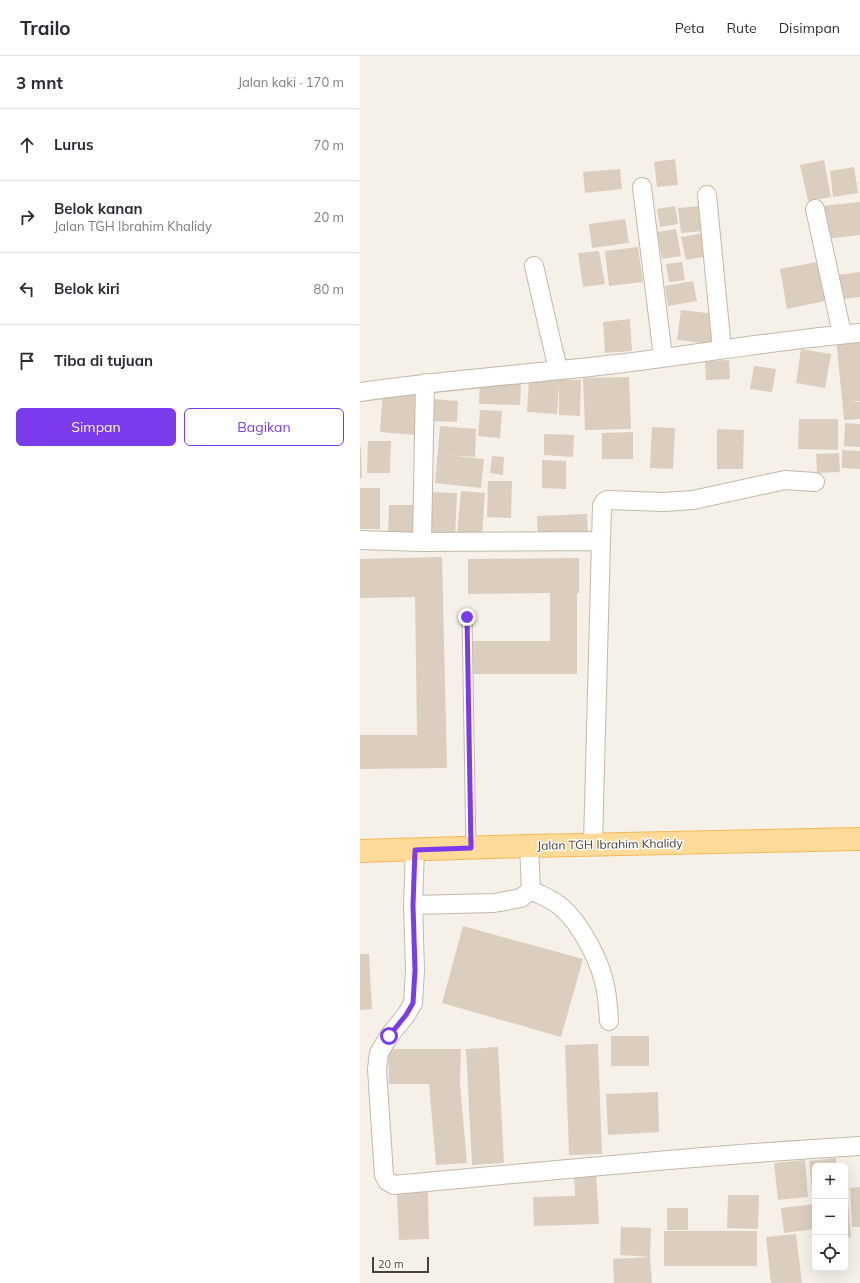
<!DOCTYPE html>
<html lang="id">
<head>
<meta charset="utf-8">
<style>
  :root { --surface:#fff; --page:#f2f2f3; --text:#2b2b33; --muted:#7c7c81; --line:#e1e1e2; --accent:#7c3aed }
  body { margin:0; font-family:Mulish,sans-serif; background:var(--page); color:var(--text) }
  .controls { position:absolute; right:12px; bottom:12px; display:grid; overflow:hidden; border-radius:6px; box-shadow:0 4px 16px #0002 }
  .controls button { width:36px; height:36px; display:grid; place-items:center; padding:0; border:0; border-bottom:1px solid var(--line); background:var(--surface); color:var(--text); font:20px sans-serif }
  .scale { position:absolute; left:12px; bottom:10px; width:57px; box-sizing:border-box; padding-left:4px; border:2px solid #4a4136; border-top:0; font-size:11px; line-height:14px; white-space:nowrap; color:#4a4136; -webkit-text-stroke:3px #fff; paint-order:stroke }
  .stop { position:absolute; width:12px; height:12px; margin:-9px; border:3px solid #7c3aed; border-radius:50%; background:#fff }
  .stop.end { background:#7c3aed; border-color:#fff; box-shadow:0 1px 4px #0008 }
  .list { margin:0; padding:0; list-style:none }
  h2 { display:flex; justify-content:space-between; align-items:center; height:52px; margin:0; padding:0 16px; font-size:17px }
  h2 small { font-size:13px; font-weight:400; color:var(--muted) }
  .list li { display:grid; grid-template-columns:26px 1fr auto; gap:12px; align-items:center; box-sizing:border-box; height:72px; padding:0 16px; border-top:1px solid var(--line) }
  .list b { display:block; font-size:15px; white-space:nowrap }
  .list p { margin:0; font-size:13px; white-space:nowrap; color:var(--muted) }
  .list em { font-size:13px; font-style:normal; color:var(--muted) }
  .actions { display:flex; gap:8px; padding:12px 16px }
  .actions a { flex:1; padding:9px 0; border:1px solid var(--accent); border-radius:6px; text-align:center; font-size:14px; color:var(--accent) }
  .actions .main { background:var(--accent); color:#fff }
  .icon { flex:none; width:22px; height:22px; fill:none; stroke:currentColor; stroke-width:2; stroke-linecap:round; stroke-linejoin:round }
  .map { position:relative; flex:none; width:500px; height:1227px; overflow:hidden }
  header { display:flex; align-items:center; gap:24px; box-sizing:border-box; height:56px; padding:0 20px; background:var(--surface); border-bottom:1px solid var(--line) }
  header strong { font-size:19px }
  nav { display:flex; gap:22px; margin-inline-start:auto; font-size:14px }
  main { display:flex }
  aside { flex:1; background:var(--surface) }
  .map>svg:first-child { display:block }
  .building { fill:#dccebf }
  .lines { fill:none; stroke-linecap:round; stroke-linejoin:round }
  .lane-casing { stroke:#c2b8a9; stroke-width:11 }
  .street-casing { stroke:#c2b8a9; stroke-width:20 }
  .primary-casing { stroke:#f1b95b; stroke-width:24 }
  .lane { stroke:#fff; stroke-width:9 }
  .street { stroke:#fff; stroke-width:18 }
  .primary { stroke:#ffda98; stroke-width:22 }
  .route { stroke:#7c3aed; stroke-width:5 }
  .labels { text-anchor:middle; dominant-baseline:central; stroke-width:3; stroke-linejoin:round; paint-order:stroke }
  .street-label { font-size:12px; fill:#4a4136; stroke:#fff }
</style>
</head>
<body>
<header>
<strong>Trailo</strong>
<nav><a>Peta</a><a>Rute</a><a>Disimpan</a></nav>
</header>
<main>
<aside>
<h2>3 mnt<small>Jalan kaki · 170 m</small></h2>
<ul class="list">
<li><svg class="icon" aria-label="ahead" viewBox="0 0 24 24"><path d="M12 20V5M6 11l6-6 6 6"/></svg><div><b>Lurus</b></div><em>70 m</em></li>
<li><svg class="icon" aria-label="right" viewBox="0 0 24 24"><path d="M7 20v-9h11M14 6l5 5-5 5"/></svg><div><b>Belok kanan</b><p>Jalan TGH Ibrahim Khalidy</p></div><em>20 m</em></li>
<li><svg class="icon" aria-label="left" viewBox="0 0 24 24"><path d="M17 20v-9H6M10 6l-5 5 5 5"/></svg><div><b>Belok kiri</b></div><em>80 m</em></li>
<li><svg class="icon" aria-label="arrive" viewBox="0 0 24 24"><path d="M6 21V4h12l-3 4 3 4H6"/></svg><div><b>Tiba di tujuan</b></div></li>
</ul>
<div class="actions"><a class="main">Simpan</a><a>Bagikan</a></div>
</aside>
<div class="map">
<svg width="500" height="1227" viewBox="0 0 500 1227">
  <rect width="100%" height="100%" fill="#f6f1e8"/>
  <!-- building -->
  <path class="building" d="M315,103L318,129L297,131L294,106Z
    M464,104L471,141L448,145L440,109Z
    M494,111L498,137L473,141L470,115Z
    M260,113L262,133L225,137L223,116Z
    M500,146V179L465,183L461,150Z
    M315,150L318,168L300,171L297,153Z
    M341,150L344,175L321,177L318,152Z
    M265,163L269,187L232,192L229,168Z
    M316,173L321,200L302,203L297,176Z
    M344,177L348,200L326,204L321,181Z
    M278,191L283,226L249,230L245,195Z
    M239,195L245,228L223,231L218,197Z
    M322,206L325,224L309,226L306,208Z
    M457,206L465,245L427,253L420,213Z
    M500,216V241L482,243L478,219Z
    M333,225L337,245L308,250L305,230Z
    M321,254L356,258L353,288L317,284Z
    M270,263L272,295L245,297L243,266Z
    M500,279V345L489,346H500V363L484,364L476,282Z
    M441,293L471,298L465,332L436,327Z
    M369,304L370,323L346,324L345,305Z
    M394,310L416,313L412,336L390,333Z
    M269,321L271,373L225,374L223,322Z
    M169,322L221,324L220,360L199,359V329L197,358L167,356Z
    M120,324L161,326L160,349L119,348Z
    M23,336L60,339L57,379L20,376Z
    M71,343L98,345L97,366L70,365Z
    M120,354L142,355L140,382L118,380Z
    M439,363H478V394L438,393Z
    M485,367L500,368V391L484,390Z
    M80,370L116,373L115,401L87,399L124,403L121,432L75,427Z
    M292,371L315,372L313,413L290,412Z
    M357,373L384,374L383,413H357Z
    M273,376V403H242V377Z
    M184,378L214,379L213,401L184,399Z
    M8,385H31L30,417H7Z
    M0,391H1L2,422H0Z
    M482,394L500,395V413L482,412Z
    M479,397L480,416L457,417L456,398Z
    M132,400L144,401L143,419L130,417Z
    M182,404L206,405V433L182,432Z
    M128,425H152L151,462L127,461Z
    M0,432H20V473H0Z
    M101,435L125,437L122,481L97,479Z
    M66,436L97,437L95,483L65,482Z
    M29,449H54L53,481H28Z
    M227,458L228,480L178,482L177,460Z
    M82,501L87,712L0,713V679H57L55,541L0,542V503Z
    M219,502V537H217V618H113V585H190V537L108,538V503Z
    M103,870L223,903L201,981L82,947Z
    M0,898H9L12,953L0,954Z
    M251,980H289V1010H251Z
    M238,988L242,1098L209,1099L205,989Z
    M138,991L144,1107L112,1109L106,993Z
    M28,993H101L100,1028L107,1107L76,1109L69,1028H29Z
    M298,1036L299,1076L248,1079L246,1038Z
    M476,1102L477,1110H455V1142H453L449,1105Z
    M445,1104L448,1141L418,1144L414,1107Z
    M236,1113L239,1168L174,1170L173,1141L215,1140L214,1114Z
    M500,1131V1171H492L490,1132Z
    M68,1136L69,1183L39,1184L37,1137Z
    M368,1139H399L398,1173L367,1172Z
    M485,1144H488L491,1181L485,1182Z
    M455,1148V1173L424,1177L421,1152Z
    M307,1152H328V1174H307Z
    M261,1171L291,1172L290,1201L260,1199Z
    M304,1175H397V1210H304Z
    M436,1178L442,1227H411L406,1181Z
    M290,1201L292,1227H254L253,1203Z"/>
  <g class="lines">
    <!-- lane casing -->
    <g class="lane-casing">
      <path id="lane" d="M107,561L111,792"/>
    </g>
    <!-- street casing -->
    <g class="street-casing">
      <path id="street" d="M282,131L303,301
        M347,139L362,293
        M455,153L482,278
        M174,210L198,314
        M0,336C85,324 171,318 256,308C338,298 418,284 500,277
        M0,484L62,486L241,485L233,788
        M241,485L242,450L244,446L247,444L304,446L333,444L425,424L455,426
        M62,486L65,327
        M55,794L53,849L55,914L53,947L46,959L29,980L19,997L17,1013L24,1119L27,1125L34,1129C189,1115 344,1099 500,1090
        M171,834C180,839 192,843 200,850C221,867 242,908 246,935C248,945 248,955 249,965
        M53,849L134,847L161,842L171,834L169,790"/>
    </g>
    <!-- primary casing -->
    <g class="primary-casing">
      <path id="primary" d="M0,795L169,790L500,783"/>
    </g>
    <!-- lane -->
    <use href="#lane" class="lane"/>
    <!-- street -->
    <use href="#street" class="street"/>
    <!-- primary -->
    <use href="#primary" class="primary"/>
  </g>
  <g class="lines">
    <!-- route -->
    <path class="route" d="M29,980L46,959L53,947L55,914L53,849L55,794L111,792L107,561"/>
  </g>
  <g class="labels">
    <!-- street labels -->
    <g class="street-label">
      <text transform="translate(250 788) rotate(-1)">Jalan TGH Ibrahim Khalidy</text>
    </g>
  </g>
</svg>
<div class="controls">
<button>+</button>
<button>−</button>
<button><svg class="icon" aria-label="locate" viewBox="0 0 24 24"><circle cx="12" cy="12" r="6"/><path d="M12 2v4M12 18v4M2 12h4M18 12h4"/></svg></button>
</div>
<div class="scale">20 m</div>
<div class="stop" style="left:29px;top:980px"></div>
<div class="stop end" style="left:107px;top:561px"></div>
</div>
</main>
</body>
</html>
